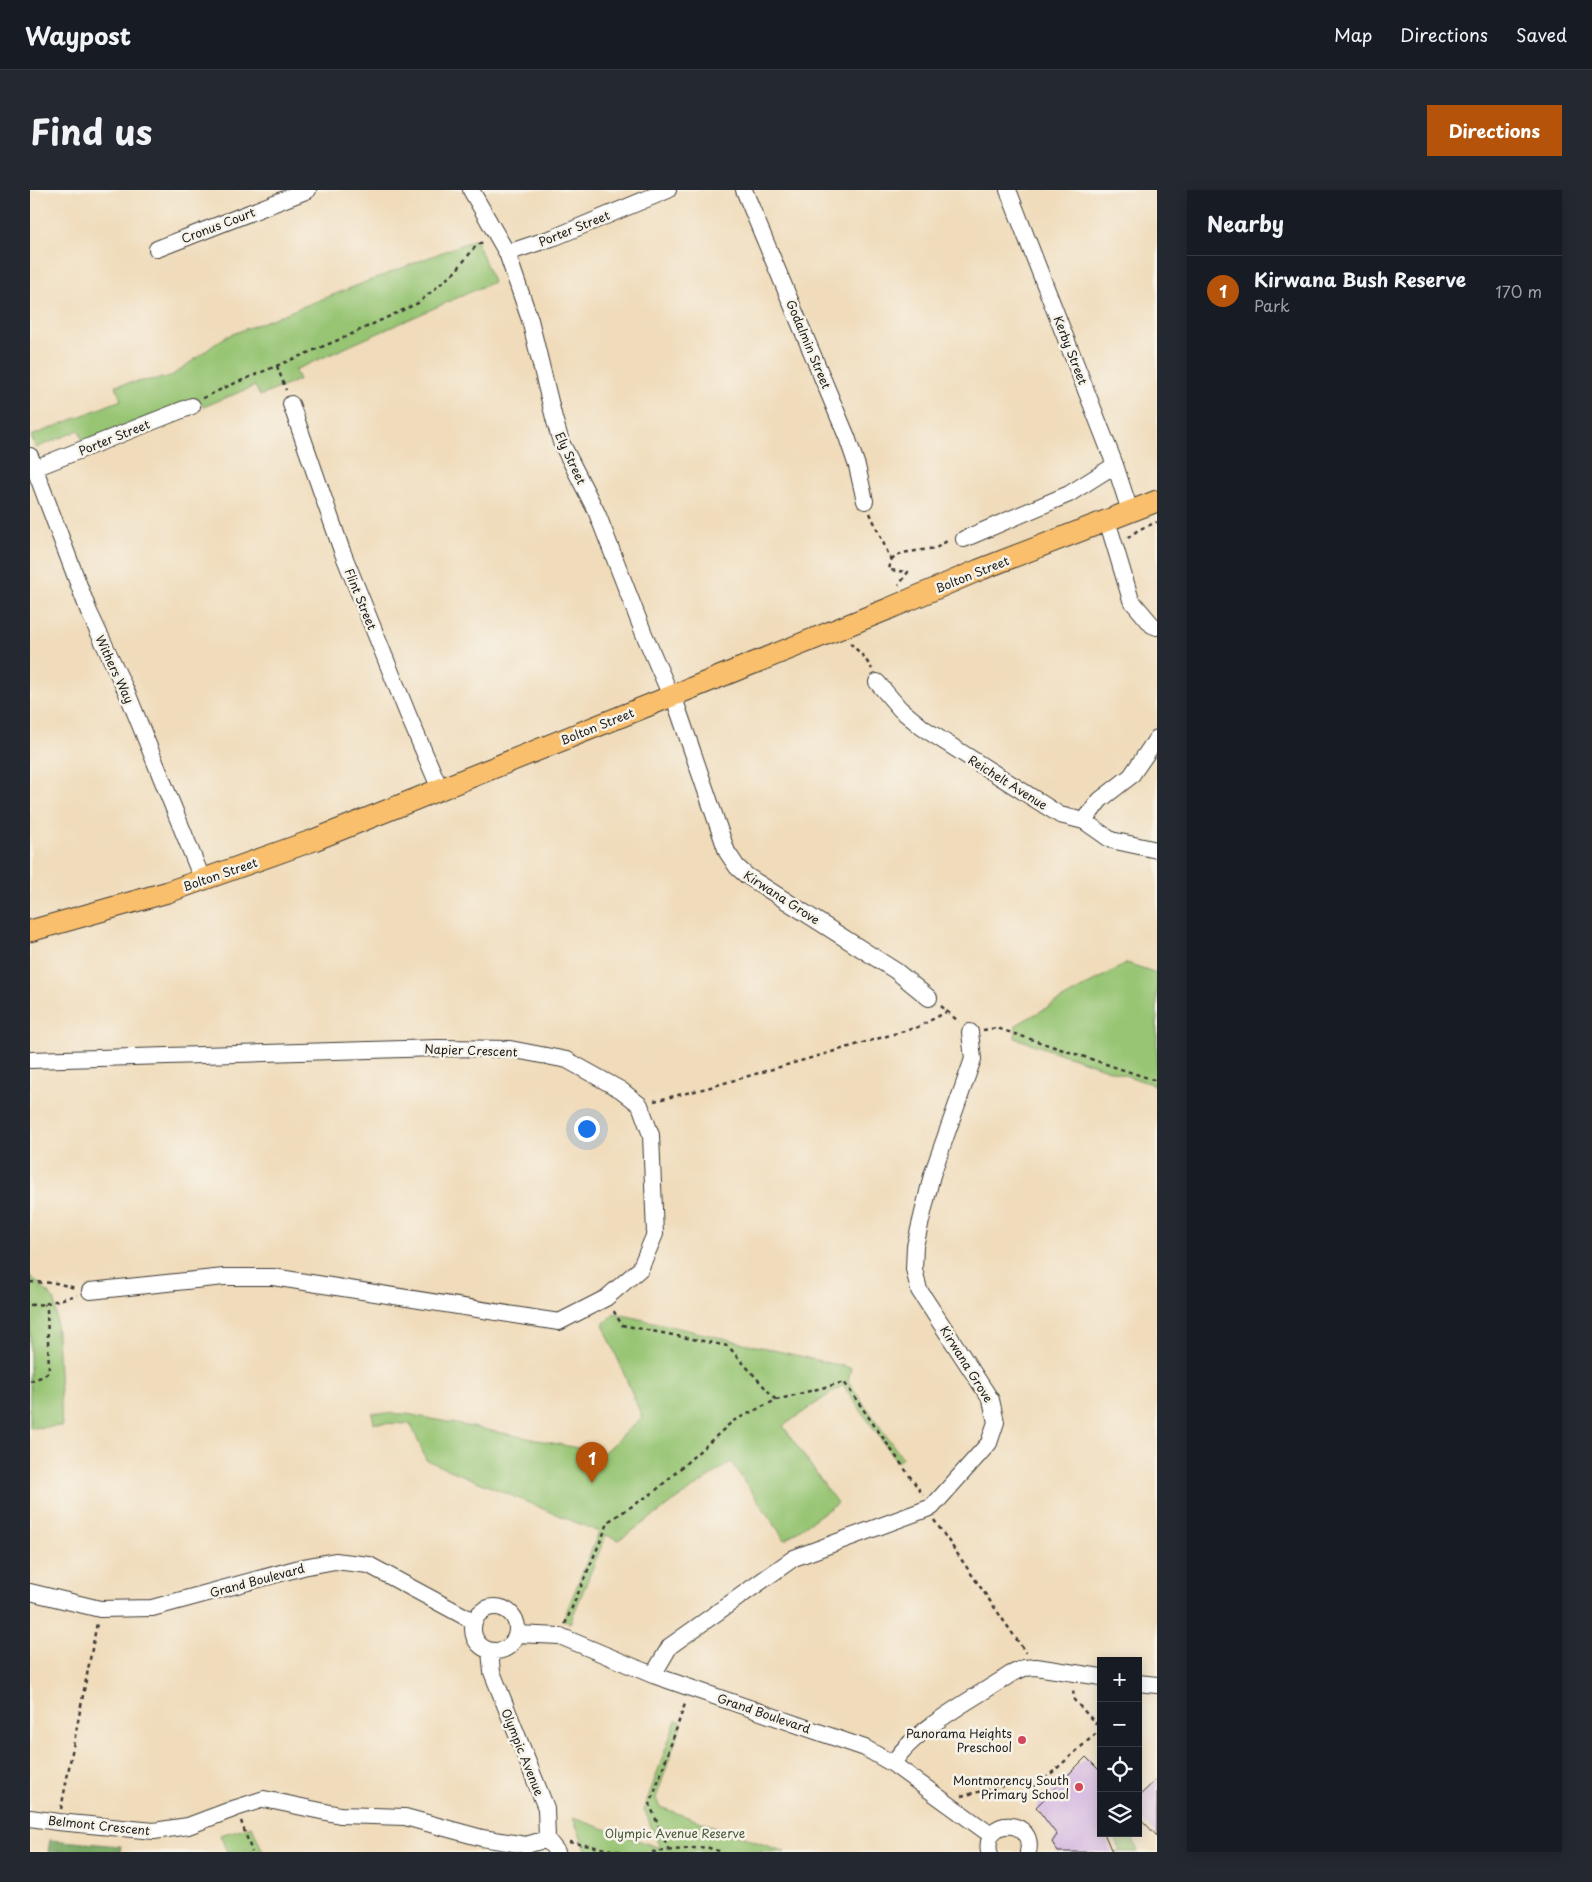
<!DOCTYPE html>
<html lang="en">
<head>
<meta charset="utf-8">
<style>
  :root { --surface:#171b24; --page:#242831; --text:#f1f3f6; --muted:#9ea1a6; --line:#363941; --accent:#b45309 }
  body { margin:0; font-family:"Playpen Sans",sans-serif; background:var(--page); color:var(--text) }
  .controls { position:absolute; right:15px; bottom:15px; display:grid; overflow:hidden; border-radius:0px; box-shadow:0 2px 12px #0003 }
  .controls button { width:45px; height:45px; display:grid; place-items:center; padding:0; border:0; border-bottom:1px solid var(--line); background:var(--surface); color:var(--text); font:25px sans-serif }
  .you { position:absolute; left:556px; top:938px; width:18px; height:18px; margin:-12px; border:4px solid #fff; border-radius:50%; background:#1a73e8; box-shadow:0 0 0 8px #1a73e833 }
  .badge { display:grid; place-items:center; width:32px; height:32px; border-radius:50%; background:var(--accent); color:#fff; font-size:16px; font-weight:700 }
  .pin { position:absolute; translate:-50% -41px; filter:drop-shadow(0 1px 2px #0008) }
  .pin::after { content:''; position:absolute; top:26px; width:18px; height:15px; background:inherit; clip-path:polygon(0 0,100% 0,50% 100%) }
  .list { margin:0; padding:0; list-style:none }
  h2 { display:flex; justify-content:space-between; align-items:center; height:65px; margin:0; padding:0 20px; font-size:21px }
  h2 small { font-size:16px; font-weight:400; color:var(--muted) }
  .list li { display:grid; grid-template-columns:32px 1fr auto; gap:15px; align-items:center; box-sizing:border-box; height:70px; padding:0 20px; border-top:1px solid var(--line) }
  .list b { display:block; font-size:19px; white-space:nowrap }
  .list p { margin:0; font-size:16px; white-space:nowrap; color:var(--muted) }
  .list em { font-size:16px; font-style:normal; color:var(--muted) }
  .icon { flex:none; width:28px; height:28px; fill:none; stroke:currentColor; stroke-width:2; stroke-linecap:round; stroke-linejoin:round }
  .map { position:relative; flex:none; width:1127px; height:1662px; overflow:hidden; border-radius:0px }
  header { display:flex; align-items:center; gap:30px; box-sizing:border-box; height:70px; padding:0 25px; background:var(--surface); border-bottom:1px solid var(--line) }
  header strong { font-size:24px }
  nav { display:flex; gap:28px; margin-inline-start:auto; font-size:18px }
  .intro { display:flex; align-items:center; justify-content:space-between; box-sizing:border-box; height:120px; padding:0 30px }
  h1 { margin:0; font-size:35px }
  .button { padding:12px 22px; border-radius:0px; background:var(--accent); color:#fff; font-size:18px; font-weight:700 }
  main { display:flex; gap:30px; padding:0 30px }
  aside { flex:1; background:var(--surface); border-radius:0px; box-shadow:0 2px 12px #0003 }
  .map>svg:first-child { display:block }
  .green { fill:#97c573; stroke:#5a7048 }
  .forest { fill:#79aa65; stroke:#4a6340 }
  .building { fill:#ceace0 }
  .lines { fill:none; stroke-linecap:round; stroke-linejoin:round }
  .minor-casing { stroke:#3c3934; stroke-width:18 }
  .major-casing { stroke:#3c3934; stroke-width:23 }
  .path { stroke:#3c3934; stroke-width:2.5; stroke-dasharray:4 4; stroke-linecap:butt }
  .minor { stroke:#fff; stroke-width:16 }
  .major { stroke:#f9bf6d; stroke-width:21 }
  .poi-dot { fill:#d1495b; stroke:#f7f3e8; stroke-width:2 }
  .labels { text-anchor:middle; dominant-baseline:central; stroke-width:5; stroke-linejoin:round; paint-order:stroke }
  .street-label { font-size:12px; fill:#1c1c1c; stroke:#f7f3e8 }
  .poi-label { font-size:12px; fill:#1c1c1c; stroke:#f7f3e8; text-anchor:end }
  .park-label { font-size:12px; fill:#47573a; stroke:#f7f3e8 }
</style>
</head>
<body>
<header>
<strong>Waypost</strong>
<nav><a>Map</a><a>Directions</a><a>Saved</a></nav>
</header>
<div class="intro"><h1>Find us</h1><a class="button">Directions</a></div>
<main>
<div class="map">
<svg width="1127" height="1662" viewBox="0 0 1127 1662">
  <rect width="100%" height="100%" fill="#f7f3e8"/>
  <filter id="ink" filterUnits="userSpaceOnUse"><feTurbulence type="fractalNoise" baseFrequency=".02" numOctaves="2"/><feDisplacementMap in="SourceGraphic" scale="10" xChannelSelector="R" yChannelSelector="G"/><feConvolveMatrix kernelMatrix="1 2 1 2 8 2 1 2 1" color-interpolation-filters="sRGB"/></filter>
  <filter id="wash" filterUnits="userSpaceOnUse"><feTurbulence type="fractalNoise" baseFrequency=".0096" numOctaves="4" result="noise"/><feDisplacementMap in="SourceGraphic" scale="20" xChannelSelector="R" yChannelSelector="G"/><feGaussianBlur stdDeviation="1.12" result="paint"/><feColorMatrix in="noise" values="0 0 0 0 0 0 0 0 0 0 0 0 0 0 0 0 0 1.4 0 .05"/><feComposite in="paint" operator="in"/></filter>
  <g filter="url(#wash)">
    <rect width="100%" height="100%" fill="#f0dbba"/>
    <!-- green -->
    <path class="green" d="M446,49L463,92L265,180L269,190L230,206L225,196L173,217L168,207L53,252L49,240L6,258L1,246L91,210L85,195L140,187L195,147Z
      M1097,773L1127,783V896L985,848L986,835Z
      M0,1085L25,1110L32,1236L0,1238Z
      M584,1123L821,1178L818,1191L872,1268L867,1272L813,1195L753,1236L807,1313L755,1350L701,1272L589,1350L576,1345L540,1433L533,1430L569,1342L396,1270L381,1234L344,1233L342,1223L377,1224L573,1263L612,1227L573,1134Z
      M646,1530L652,1532L627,1605L626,1609L630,1617L755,1662H557L543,1628L630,1658L614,1619Z
      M222,1636L233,1662H197L190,1645Z
      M1091,1643H1101L1108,1662H1087L1090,1660L1085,1650Z"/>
    <!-- forest -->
    <path class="forest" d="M20,1650L91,1656L90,1662H18Z"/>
    <g id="blocks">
      <!-- building -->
      <path class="building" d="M1056,1567L1071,1582V1643H1074L1082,1662H1028L1022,1652L1027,1645L1006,1617Z
        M1127,1589V1646L1108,1626V1607Z"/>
    </g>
  </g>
  <g filter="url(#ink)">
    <use href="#blocks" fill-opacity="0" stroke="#3c3934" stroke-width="1"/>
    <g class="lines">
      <!-- minor casing -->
      <g class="minor-casing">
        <path id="minor" d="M441,0L477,63L500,130L524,228L531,252L567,323L614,444L641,506
          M714,0L817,247L827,276L835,311
          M978,0L1085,275L1100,321
          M127,59L278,0
          M477,63L525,47L638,0
          M261,214L312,361L379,527L410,599
          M0,266L59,422L98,505L173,691
          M5,278L162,216
          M1077,330L1101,410L1122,435L1127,437
          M934,349L1039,304L1085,275
          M847,492L870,519L893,538L1030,625L1054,631L1081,650L1127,660
          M643,505L697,662L707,677L717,686L866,781L899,808
          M1054,631L1070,610L1101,586L1127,548
          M0,870L408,858L480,859L537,870L591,900L610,915L621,945L625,1044L610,1079L576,1108L529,1132L243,1087H194L60,1101
          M0,1402L70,1419L122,1418L273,1377L305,1371L339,1375L443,1431
          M443 1439a22 22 0 1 1 44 0a22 22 0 1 1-44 0Z
          M487,1444L530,1446L623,1485L835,1558L863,1574L961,1645
          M460,1461L462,1482L516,1618L517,1649L527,1662
          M623,1485L640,1456L764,1368L902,1317L959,1253L966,1232L961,1210L889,1100L884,1079L885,1056L902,985L943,869L940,842
          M1108,1493L1127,1495
          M863,1574C881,1541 948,1506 981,1484L994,1478L1006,1477L1071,1487
          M0,1628L28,1632L124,1641L158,1636L206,1618L234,1609L310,1625L375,1627L452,1648L496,1655L517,1649
          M959,1662C953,1625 1006,1629 998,1662"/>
      </g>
      <!-- major casing -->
      <g class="major-casing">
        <path id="major" d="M0,741L138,702L284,650L858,419L949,380L1127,311"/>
      </g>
      <!-- path -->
      <path class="path" d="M247,176L256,200
        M173,208L196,197L313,148L388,113L426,81L445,57L454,51
        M840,323L861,370L859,380L878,382L869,395
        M1098,348L1108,340L1127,332
        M861,370L872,363L906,358L920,349
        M820,453L834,467L842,479
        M911,816L929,832
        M953,840L967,838L1127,891
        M624,911L677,898L888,837L918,821
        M0,1092L26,1093L45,1098
        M0,1115L14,1114L47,1105
        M0,1191L14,1186L19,1181L17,1120L14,1114
        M746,1210L814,1192L893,1305
        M904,1330L996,1463
        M535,1434L579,1331L624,1302L703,1231L746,1210L698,1156L592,1135L583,1120
        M931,1606L978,1595L1007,1596L1071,1539L1044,1510L1043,1498
        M31,1619L67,1433
        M211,1631L222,1662
        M539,1652L592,1662
        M639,1661L620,1615L656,1511
        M622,1662L676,1657L692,1662"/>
      <!-- minor -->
      <use href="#minor" class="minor"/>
      <!-- major -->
      <use href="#major" class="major"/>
    </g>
  </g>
  <!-- markers -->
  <g class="poi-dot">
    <circle cx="992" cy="1550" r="5"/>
    <circle cx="1049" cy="1597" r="5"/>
  </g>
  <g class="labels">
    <!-- street labels -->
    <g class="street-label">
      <text transform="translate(188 35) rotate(-21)">Cronus Court</text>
      <text transform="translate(544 38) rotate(-22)">Porter Street</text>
      <text transform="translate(779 154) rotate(67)">Godalmin Street</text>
      <text transform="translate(1041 160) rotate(69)">Kerby Street</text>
      <text transform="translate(84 247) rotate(-22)">Porter Street</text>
      <text transform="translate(541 268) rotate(65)">Ely Street</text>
      <text transform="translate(942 384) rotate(-22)">Bolton Street</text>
      <text transform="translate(331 409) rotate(68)">Flint Street</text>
      <text transform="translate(85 479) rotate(65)">Withers Way</text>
      <text transform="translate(567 536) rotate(-22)">Bolton Street</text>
      <text transform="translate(978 592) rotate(32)">Reichelt Avenue</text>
      <text transform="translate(190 684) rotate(-19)">Bolton Street</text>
      <text transform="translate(752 707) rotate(33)">Kirwana Grove</text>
      <text transform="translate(441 860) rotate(2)">Napier Crescent</text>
      <text transform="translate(937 1174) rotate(58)">Kirwana Grove</text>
      <text transform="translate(227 1390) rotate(-15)">Grand Boulevard</text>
      <text transform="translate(734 1523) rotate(19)">Grand Boulevard</text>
      <text transform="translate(493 1562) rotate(68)">Olympic Avenue</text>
      <text transform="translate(69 1635) rotate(6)">Belmont Crescent</text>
    </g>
    <!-- poi labels -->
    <g class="poi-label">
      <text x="982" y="1543">Panorama Heights<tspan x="982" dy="14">Preschool</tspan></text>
      <text x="1039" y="1590">Montmorency South<tspan x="1039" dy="14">Primary School</tspan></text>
    </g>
    <!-- park labels -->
    <g class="park-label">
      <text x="645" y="1643">Olympic Avenue Reserve</text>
    </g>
  </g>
</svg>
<div class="controls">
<button>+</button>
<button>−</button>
<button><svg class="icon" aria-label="locate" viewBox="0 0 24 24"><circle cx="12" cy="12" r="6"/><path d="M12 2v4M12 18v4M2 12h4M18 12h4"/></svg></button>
<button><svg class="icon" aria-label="layers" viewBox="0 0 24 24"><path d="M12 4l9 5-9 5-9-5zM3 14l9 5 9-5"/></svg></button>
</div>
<div class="you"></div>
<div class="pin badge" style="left:562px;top:1293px">1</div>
</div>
<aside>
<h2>Nearby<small></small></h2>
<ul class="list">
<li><span class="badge">1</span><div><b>Kirwana Bush Reserve</b><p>Park</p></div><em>170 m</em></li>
</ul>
</aside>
</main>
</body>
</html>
